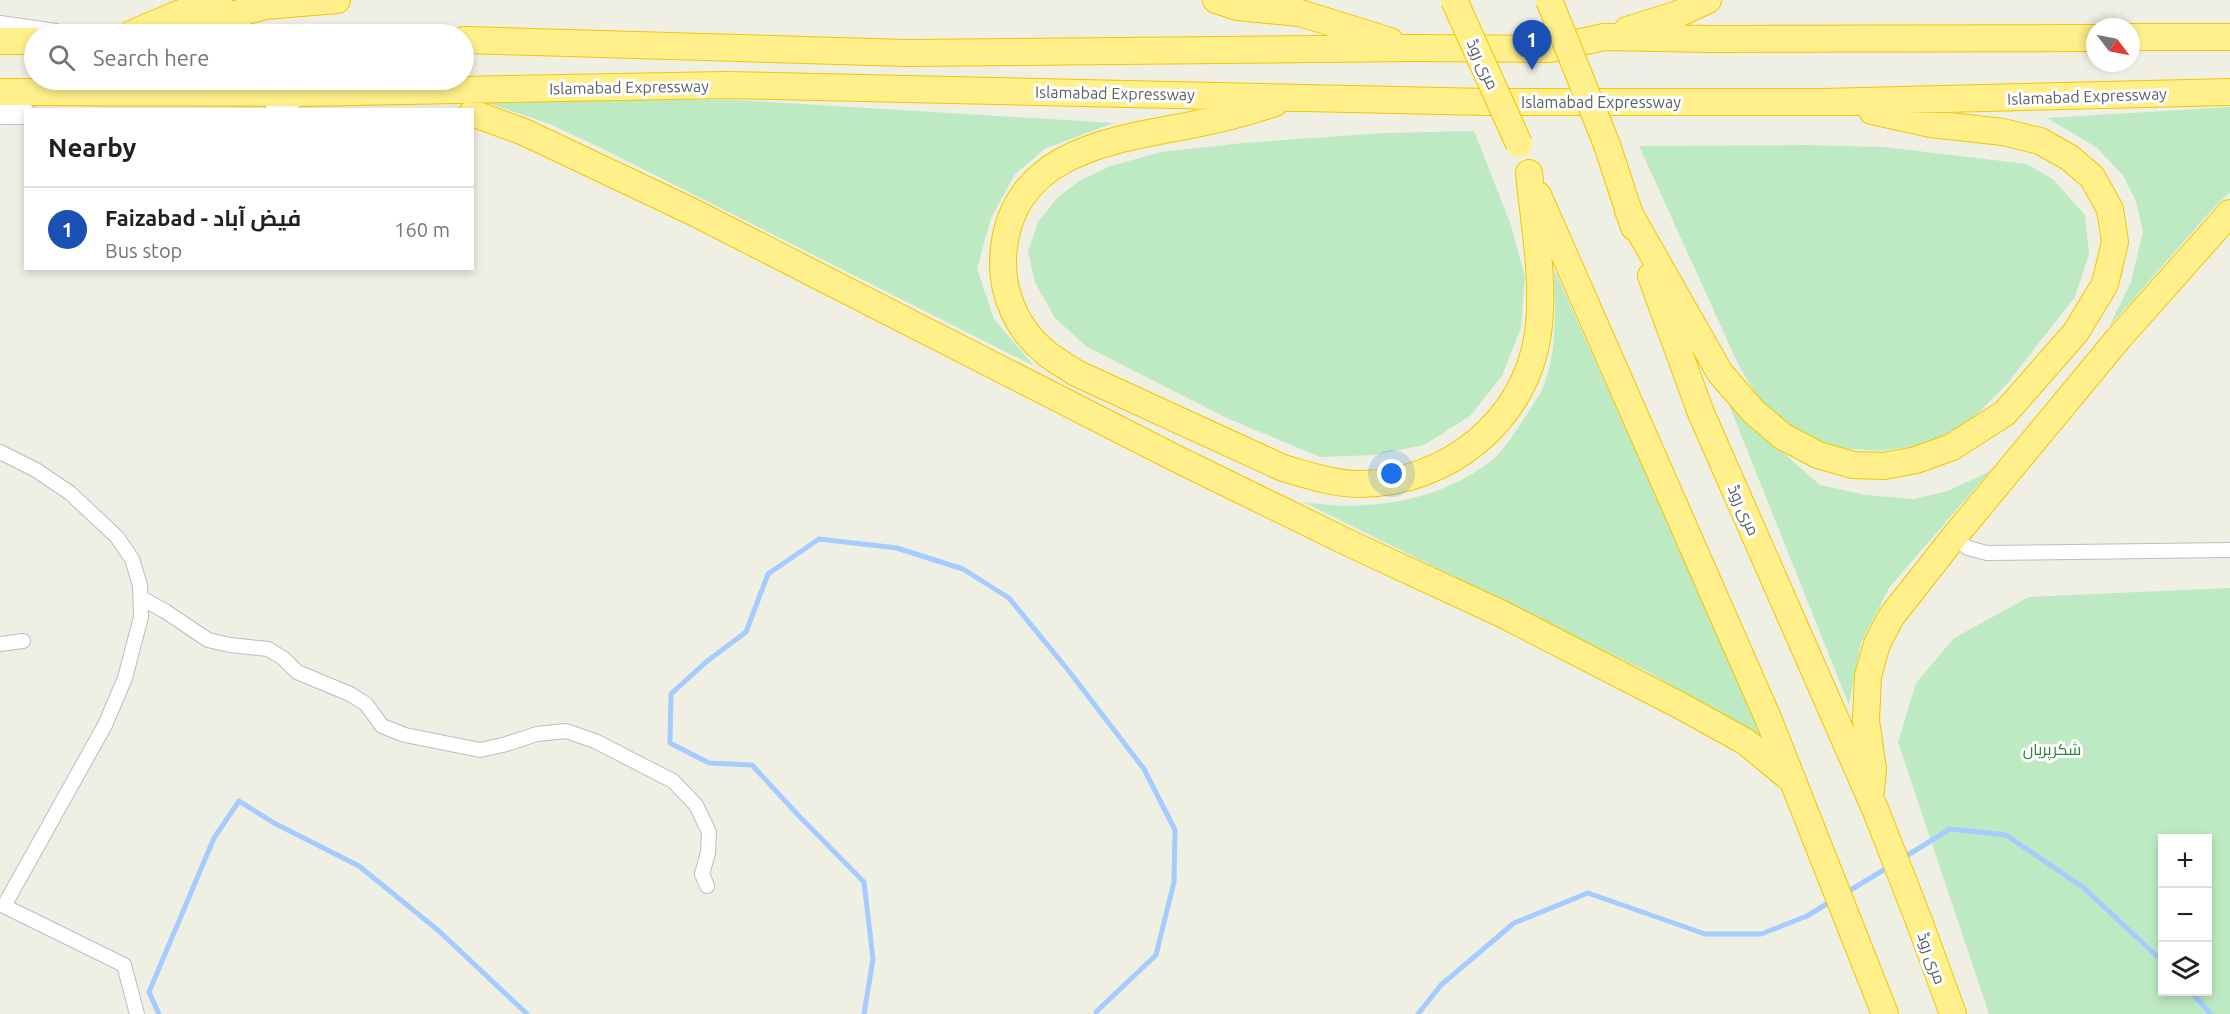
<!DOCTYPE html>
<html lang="en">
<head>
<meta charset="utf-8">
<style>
  :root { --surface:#fff; --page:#f2f2f2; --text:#202124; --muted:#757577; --line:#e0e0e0; --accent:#fb4b1e }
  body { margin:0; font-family:Ubuntu,Cairo,sans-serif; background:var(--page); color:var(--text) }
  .controls { position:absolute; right:18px; bottom:18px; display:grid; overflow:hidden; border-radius:0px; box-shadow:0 3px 9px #0003 }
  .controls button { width:54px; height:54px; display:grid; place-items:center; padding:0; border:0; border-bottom:2px solid var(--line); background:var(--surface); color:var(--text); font:30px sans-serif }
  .compass { position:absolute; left:2086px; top:18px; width:54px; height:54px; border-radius:50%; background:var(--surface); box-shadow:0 3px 9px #0003; rotate:122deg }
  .you { position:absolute; left:1392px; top:474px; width:21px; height:21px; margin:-15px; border:4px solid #fff; border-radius:50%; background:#1a73e8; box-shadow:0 0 0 9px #1a73e833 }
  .badge { display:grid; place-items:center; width:39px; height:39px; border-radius:50%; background:var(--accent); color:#fff; font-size:20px; font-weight:700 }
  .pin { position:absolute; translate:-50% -50px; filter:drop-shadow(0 2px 3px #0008) }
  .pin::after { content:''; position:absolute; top:32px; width:21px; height:18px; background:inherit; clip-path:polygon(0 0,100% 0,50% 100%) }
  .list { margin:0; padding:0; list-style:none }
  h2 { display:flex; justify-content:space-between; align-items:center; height:78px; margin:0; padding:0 24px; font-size:26px }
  h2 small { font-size:20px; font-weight:400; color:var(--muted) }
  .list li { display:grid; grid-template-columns:39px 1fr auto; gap:18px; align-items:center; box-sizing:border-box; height:84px; padding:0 24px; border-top:2px solid var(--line) }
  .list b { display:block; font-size:22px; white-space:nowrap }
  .list p { margin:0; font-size:20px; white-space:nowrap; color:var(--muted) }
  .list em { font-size:20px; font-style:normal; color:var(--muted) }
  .icon { flex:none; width:33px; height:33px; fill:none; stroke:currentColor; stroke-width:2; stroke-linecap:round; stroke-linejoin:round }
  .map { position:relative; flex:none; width:2230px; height:1014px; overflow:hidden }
  .search { position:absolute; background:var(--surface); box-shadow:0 3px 9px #0003; left:24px; top:24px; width:450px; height:66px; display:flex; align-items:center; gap:15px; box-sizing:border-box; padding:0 21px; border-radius:33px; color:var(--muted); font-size:22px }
  .panel { position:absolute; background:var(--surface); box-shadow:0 3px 9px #0003; left:24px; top:108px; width:450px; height:162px; border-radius:0px }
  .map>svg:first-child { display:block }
  .green { fill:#bdeac3; fill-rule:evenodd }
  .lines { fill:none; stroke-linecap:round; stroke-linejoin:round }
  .stream { stroke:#a4ccff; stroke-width:5 }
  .street-casing { stroke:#bbbdc4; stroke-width:16 }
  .secondary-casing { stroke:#bcbfc6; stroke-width:22 }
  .highway-casing { stroke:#f3c600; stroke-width:28 }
  .street { stroke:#fff; stroke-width:14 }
  .secondary { stroke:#fff; stroke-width:20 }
  .highway { stroke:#fff08b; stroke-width:26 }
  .highway-bridge-casing { stroke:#f3c600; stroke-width:28; stroke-linecap:butt }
  .highway-bridge { stroke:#fff08b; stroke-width:26 }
  .labels { text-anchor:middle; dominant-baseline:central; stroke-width:6; stroke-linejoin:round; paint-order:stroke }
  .street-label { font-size:16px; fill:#5c5f66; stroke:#fff }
  .park-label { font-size:16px; fill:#2b853b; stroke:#fff }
</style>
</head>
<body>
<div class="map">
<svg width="2230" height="1014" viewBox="0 0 2230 1014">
  <rect width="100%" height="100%" fill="#f0efe4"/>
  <!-- green -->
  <path class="green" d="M476,99L736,100L1114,123L1046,148L1015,174L991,218L977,269L994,319L1034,366L601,148L550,124Z
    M2230,107V192L2208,214L2109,327L2131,282L2143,231L2135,199L2123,175L2096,147L2047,118Z
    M1474,131L1511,225L1525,277L1521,328L1502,376L1470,416L1424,445L1374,455L1320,457L1229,419L1087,347L1055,318L1035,283L1028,251L1038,222L1058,197L1081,180L1111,166L1161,152L1243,143L1384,133Z
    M1806,145L1884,147L2027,164L2054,180L2085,215L2089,254L2075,297L2006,385L1973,418L1931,443L1883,451L1835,448L1794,428L1761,402L1739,366L1639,146Z
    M1554,269L1765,739L1648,672L1303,502C1366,512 1435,502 1487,464C1502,454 1517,429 1527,414C1532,405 1540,396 1543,387C1558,350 1555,307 1554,269Z
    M1729,405L1820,485L1866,495L1914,499L1948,491L1990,471L1889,588L1861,643L1849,705Z
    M2230,588V1014H1989L1898,742L1916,683L1954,638L2029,597ZM2208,838V992H2162V838Z"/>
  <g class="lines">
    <!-- stream -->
    <path class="stream" d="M1903,858L1950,829L2006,835L2084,888L2162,961
      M1844,894L1890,866
      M2191,992L2211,1014
      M159,1014L149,992L214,838L239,801L274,823L359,866L439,931L527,1014
      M864,1014L873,959L864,882L799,816L752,765L709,763L670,743L671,694L706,662L746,632L768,574L819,539L897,548L963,569L1009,598L1068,670L1144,769L1175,830L1174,882L1156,955L1096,1012V1014
      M1418,1014L1441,985L1514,923L1588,893L1705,934H1761L1807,916L1833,900"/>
    <!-- street casing -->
    <g class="street-casing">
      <path id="street" d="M0,452L36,470L70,493L117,537L132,559L140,585L141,617L125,678L105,725L4,906L124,965L137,1014
        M1954,537L1968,548L1987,553L2230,550
        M141,598L165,611L208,640L230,645L268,649L283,658L297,672L350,694L366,704L382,726L405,735L480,750L503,745L537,734L566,731L595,741L673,781L696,805L709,832L708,853L702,874L707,886
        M0,644L23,641"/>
    </g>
    <!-- secondary casing -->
    <g class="secondary-casing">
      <path id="secondary" d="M0,26L55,34
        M275,110L302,93
        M0,114H26"/>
    </g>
    <!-- highway casing -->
    <g class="highway-casing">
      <path id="highway" d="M1216,0L1237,7L1300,13L1390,41
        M1627,30L1678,14L1708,0
        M131,34L175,15L219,0
        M163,34L265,6L337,0
        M2131,37H2230
        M464,40L906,53L1413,48L1550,49L1604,37L1711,39L2095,38
        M0,41H34
        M0,92L302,93L726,85L1487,102H1823L2230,92
        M1275,103C1246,113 1217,120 1186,126C1103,141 1007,156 1003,260C1002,295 1018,330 1045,352C1054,360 1066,366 1076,373L1283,468C1308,475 1333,484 1359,484C1447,484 1526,421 1538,333C1545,281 1534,225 1529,173
        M472,113L524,132L693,212L1177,459L1353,545L1502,614L1681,706L1746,742L1793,781
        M1607,145L1634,227
        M1538,195L1768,718L1885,1014
        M1628,211L1720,373L1753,411L1782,436L1818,455L1853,465L1884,466L1916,460L1952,447L2005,413L2076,332L2105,284L2115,242L2110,209L2092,177L2070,158L2040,141L2003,132L1931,124L1872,111
        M1651,276L1701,413L1876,811L1919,921L1953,1014
        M1871,791L1873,769L1866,721L1868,676L1877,644L1891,617L1954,537L2118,339L2230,213"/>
    </g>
    <!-- street -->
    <use href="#street" class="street"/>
    <!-- secondary -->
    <use href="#secondary" class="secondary"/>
    <!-- highway -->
    <use href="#highway" class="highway"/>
    <!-- highway-bridge casing -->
    <g class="highway-bridge-casing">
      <path id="highway-bridge" d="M1454,0L1519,144
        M1549,0L1607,145"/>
    </g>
    <!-- highway-bridge -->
    <use href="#highway-bridge" class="highway-bridge"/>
  </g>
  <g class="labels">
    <!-- street labels -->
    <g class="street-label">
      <text transform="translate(1483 64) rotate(65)">مری روڈ</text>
      <text transform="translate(629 87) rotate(-1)">Islamabad Expressway</text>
      <text transform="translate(1115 93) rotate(1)">Islamabad Expressway</text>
      <text transform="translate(2087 96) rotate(-2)">Islamabad Expressway</text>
      <text x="1601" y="102">Islamabad Expressway</text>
      <text transform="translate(1744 510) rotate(66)">مری روڈ</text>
      <text transform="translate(1932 958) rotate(70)">مری روڈ</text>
    </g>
    <!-- park labels -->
    <g class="park-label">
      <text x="2052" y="749">شکرپریاں</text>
    </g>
  </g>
</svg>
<div class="controls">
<button>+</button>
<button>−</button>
<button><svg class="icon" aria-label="layers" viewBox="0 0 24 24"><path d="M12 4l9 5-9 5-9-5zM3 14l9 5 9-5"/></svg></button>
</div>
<svg class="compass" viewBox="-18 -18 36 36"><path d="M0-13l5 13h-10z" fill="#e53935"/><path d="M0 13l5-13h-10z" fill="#757577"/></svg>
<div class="you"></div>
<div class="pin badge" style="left:1532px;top:70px;background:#1a4fb4">1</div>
<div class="search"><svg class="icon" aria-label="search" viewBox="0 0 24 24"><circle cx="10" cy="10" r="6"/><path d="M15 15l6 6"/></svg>Search here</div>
<section class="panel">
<h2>Nearby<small></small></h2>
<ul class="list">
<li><span class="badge" style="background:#1a4fb4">1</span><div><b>Faizabad - فیض آباد</b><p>Bus stop</p></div><em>160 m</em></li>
</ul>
</section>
</div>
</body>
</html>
